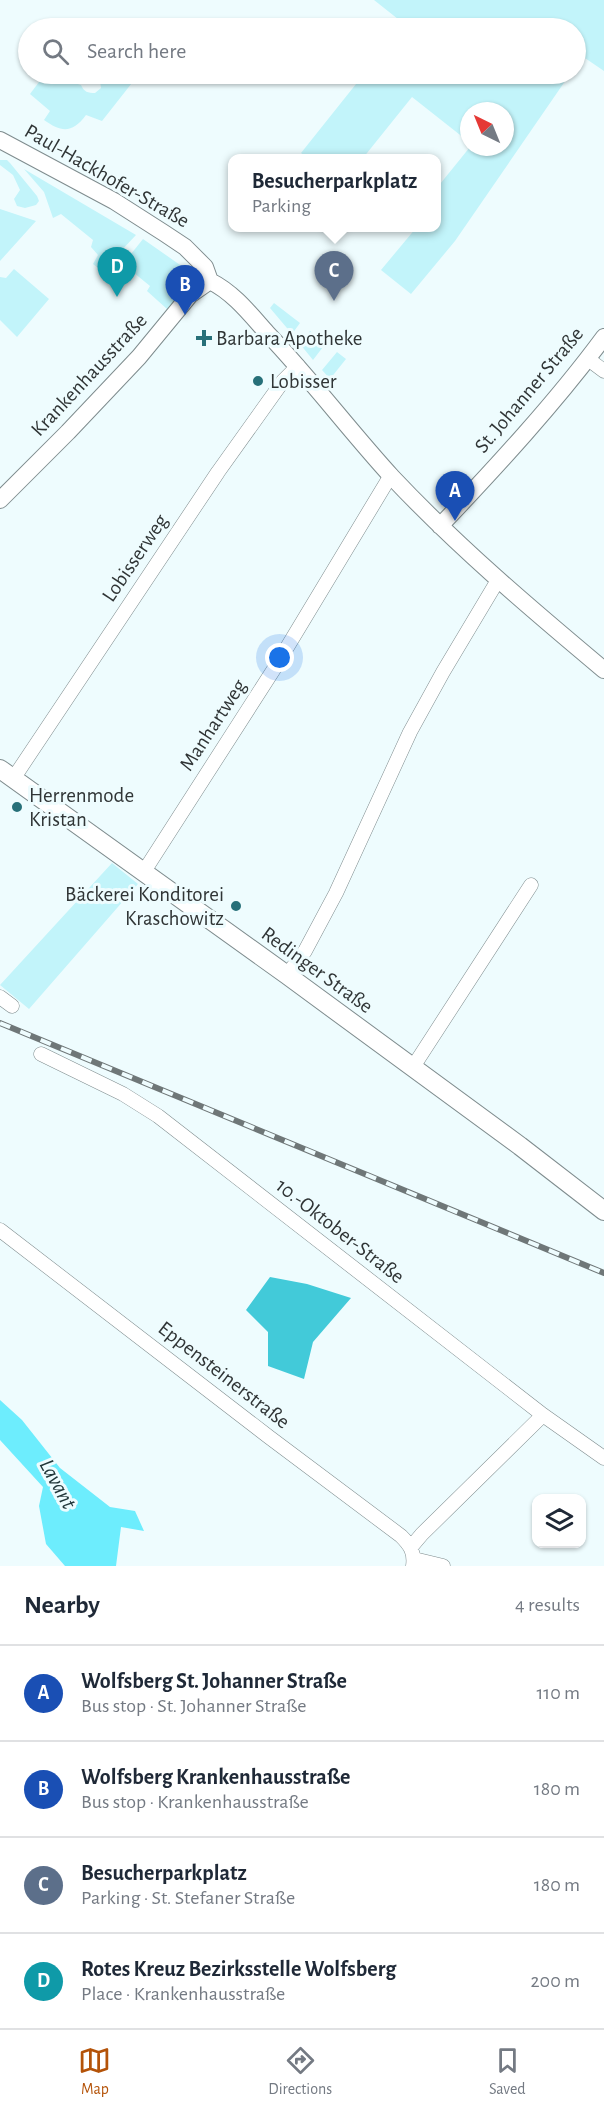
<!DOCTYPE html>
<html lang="en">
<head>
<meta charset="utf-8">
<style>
  :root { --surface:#fff; --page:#f2f2f3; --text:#1f2937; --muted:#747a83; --line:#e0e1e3; --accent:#b45309 }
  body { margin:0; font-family:"Alegreya Sans",sans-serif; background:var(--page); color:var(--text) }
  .controls { position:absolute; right:18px; bottom:18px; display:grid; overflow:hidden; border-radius:12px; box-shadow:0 2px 4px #0004 }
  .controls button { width:54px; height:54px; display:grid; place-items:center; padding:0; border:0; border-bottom:2px solid var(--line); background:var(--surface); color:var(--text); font:30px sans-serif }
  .compass { position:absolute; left:460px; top:102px; width:54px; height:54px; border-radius:50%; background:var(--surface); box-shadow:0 2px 4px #0004; rotate:317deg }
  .you { position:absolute; left:280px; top:658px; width:21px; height:21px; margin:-15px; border:4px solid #fff; border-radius:50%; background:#1a73e8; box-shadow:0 0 0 9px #1a73e833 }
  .badge { display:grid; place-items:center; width:39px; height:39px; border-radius:50%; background:var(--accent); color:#fff; font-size:20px; font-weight:700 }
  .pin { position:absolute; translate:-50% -50px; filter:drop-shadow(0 2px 3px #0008) }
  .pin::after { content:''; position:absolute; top:32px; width:21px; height:18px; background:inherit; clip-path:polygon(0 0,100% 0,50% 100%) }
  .popup { position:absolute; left:228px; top:154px; width:213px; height:78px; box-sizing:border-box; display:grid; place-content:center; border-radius:12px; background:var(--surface); filter:drop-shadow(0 2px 4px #0005); font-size:20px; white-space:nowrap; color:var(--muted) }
  .popup b { font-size:22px; color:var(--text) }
  .popup::after { content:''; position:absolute; left:50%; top:100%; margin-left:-12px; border:12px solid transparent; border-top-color:var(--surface) }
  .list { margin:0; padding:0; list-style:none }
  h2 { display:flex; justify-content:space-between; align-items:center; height:78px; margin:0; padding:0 24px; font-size:26px }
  h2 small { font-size:20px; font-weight:400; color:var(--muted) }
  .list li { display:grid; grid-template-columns:39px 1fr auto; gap:18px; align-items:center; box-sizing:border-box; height:96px; padding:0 24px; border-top:2px solid var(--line) }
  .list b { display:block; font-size:22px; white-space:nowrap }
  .list p { margin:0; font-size:20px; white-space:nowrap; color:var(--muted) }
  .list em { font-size:20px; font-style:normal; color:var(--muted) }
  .icon { flex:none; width:33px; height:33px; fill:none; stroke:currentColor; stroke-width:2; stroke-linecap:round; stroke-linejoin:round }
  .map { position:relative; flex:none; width:604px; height:1566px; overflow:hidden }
  .search { position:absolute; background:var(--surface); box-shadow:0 2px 4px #0004; left:18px; right:18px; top:18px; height:66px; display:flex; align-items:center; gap:15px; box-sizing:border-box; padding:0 21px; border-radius:33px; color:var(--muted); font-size:22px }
  .sheet { height:462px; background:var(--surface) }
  nav { display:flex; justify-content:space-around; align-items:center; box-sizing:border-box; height:84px; border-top:2px solid var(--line); background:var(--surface); font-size:16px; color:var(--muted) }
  nav a { display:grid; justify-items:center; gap:3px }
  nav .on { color:var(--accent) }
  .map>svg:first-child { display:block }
  .green { fill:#c2f4fa }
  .forest { fill:#42cad9 }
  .water { fill:#6dedfd }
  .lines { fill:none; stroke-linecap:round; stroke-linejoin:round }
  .minor-casing { stroke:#7f8c8e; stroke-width:15 }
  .tertiary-casing { stroke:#7f8c8e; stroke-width:18 }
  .secondary-casing { stroke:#7f8c8e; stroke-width:20 }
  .minor { stroke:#fff; stroke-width:14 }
  .tertiary { stroke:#fff; stroke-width:16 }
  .secondary { stroke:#fff; stroke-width:18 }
  .rail-casing { stroke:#6f7778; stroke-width:6 }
  .rail { stroke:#eefcfe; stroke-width:4; stroke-dasharray:11; stroke-linecap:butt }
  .poi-dot { fill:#277079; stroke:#eefcfe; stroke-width:2 }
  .labels { text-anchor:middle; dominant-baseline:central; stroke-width:6; stroke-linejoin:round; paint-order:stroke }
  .street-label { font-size:21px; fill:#303536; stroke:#eefcfe }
  .poi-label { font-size:21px; fill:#303536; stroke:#eefcfe; text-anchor:start }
  .water-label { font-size:22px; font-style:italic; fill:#21373a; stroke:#eefcfe }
</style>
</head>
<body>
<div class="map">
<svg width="604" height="1566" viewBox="0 0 604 1566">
  <rect width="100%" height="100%" fill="#eefcfe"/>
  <!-- green -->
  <path class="green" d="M374,0H604V71L582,56L576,65V28H399L403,23Z
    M45,74L81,85C84,92 88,93 95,93L101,88L100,81L107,74H139L102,121L86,115C72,134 61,132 44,120L50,111L30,94Z
    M364,74H570L455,241L411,294L381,270L416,228H436V189L470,147H505V111H469V142L412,97L363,158H308L301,153Z
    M0,160H7L10,163L37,196L39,201L36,205L25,208L17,206L14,199L20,190L13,175L0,165Z
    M24,169L136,235L102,271L93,264L98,255L91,247L93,240L61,214L53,218L44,192Z
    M0,209L36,221L0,261Z
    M143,239L183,267C194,284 177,296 167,309L147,291L150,286L123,264Z
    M14,269L49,299L17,337L0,320V277L6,278Z
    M274,303L300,323L292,334L270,308Z
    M310,331L326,343L313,360L300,344Z
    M337,352L346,359L330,379L322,370Z
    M112,863L138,884L29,1009L0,985Z"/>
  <!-- forest -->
  <path class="forest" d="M270,1277L307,1284L351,1298L313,1342L304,1379L268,1366V1332L246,1310Z"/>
  <!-- water -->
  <path class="water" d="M0,1400L22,1420L60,1468L110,1507L135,1511L144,1531L121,1527L116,1566H65L46,1544L39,1506L43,1487L0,1440Z"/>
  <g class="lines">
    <!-- minor casing -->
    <g class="minor-casing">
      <path id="minor" d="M588,359L604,371
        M13,779L218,472L283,381L298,366
        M143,873L274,669L391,475
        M287,975L305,951L336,893L410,732L443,672L498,580
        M0,997L12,1006
        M41,1054L123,1094L158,1116L543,1415L604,1458
        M413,1067L531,885
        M0,1230L269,1437L401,1536C410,1545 415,1552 413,1566
        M411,1547L422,1534L543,1415
        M414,1559L443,1566"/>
    </g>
    <!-- tertiary casing -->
    <g class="tertiary-casing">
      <path id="tertiary" d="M0,140L114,201L164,233L185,247L205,267L210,281
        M210,281C234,293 250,314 267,333C311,379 349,430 392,477C458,547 530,608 604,670
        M0,500L68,432L139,357L190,295L210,281
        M440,526C496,467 556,402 604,337"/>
    </g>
    <!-- secondary casing -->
    <g class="secondary-casing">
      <path id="secondary" d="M0,769L287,975L520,1146L604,1211"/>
    </g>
    <!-- minor -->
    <use href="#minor" class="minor"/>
    <!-- tertiary -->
    <use href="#tertiary" class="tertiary"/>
    <!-- secondary -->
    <use href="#secondary" class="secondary"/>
    <!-- rail casing -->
    <g class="rail-casing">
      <path id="rail" d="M0,1023L604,1273"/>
    </g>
    <!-- rail -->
    <use href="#rail" class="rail"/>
  </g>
  <!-- markers -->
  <g class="poi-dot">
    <path d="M201 329h6v6h6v6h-6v6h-6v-6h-6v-6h6z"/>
    <circle cx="258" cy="381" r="6"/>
    <circle cx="17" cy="807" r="6"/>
    <circle cx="236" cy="906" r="6"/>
  </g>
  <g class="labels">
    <!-- street labels -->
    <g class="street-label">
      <text transform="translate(107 176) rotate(30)">Paul-Hackhofer-Straße</text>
      <text transform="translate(89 375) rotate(-47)">Krankenhausstraße</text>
      <text transform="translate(529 390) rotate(-50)">St. Johanner Straße</text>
      <text transform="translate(135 558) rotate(-56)">Lobisserweg</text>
      <text transform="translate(213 725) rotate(-57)">Manhartweg</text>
      <text transform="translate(317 970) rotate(36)">Redinger Straße</text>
      <text transform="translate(340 1231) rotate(38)">10.-Oktober-Straße</text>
      <text transform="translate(224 1375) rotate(38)">Eppensteinerstraße</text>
    </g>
    <!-- poi labels -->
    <g class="poi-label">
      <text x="216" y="338">Barbara Apotheke</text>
      <text x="270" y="381">Lobisser</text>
      <text x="29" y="795">Herrenmode<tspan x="29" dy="24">Kristan</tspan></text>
      <text x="224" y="894" text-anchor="end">Bäckerei Konditorei<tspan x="224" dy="24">Kraschowitz</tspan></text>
    </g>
    <!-- water labels -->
    <g class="water-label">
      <text transform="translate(58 1484) rotate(61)">Lavant</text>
    </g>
  </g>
</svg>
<div class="controls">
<button><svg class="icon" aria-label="layers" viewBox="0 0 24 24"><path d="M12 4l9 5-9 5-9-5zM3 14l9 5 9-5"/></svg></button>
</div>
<svg class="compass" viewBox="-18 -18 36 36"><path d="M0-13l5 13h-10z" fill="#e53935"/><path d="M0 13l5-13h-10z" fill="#747a83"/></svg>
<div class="you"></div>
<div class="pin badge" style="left:455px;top:521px;background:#1a4fb4">A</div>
<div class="pin badge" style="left:185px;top:315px;background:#1a4fb4">B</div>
<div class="pin badge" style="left:334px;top:301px;background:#5c6f8a">C</div>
<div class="popup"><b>Besucherparkplatz</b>Parking</div>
<div class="pin badge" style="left:117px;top:297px;background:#0f9aa8">D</div>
<div class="search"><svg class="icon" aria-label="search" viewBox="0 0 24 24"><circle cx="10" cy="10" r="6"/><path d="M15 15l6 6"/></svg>Search here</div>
</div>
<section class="sheet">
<h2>Nearby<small>4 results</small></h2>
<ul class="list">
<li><span class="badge" style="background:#1a4fb4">A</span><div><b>Wolfsberg St. Johanner Straße</b><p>Bus stop · St. Johanner Straße</p></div><em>110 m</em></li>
<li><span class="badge" style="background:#1a4fb4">B</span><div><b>Wolfsberg Krankenhausstraße</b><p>Bus stop · Krankenhausstraße</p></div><em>180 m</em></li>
<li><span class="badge" style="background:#5c6f8a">C</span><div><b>Besucherparkplatz</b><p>Parking · St. Stefaner Straße</p></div><em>180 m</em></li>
<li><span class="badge" style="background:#0f9aa8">D</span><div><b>Rotes Kreuz Bezirksstelle Wolfsberg</b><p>Place · Krankenhausstraße</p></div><em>200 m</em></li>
</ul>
</section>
<nav>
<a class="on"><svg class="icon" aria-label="map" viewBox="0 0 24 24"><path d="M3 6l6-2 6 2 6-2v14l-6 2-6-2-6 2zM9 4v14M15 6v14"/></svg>Map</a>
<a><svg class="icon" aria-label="directions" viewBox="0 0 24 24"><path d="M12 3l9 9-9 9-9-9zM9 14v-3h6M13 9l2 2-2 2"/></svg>Directions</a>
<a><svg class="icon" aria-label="saved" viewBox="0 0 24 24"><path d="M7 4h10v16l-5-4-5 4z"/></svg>Saved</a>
</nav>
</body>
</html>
